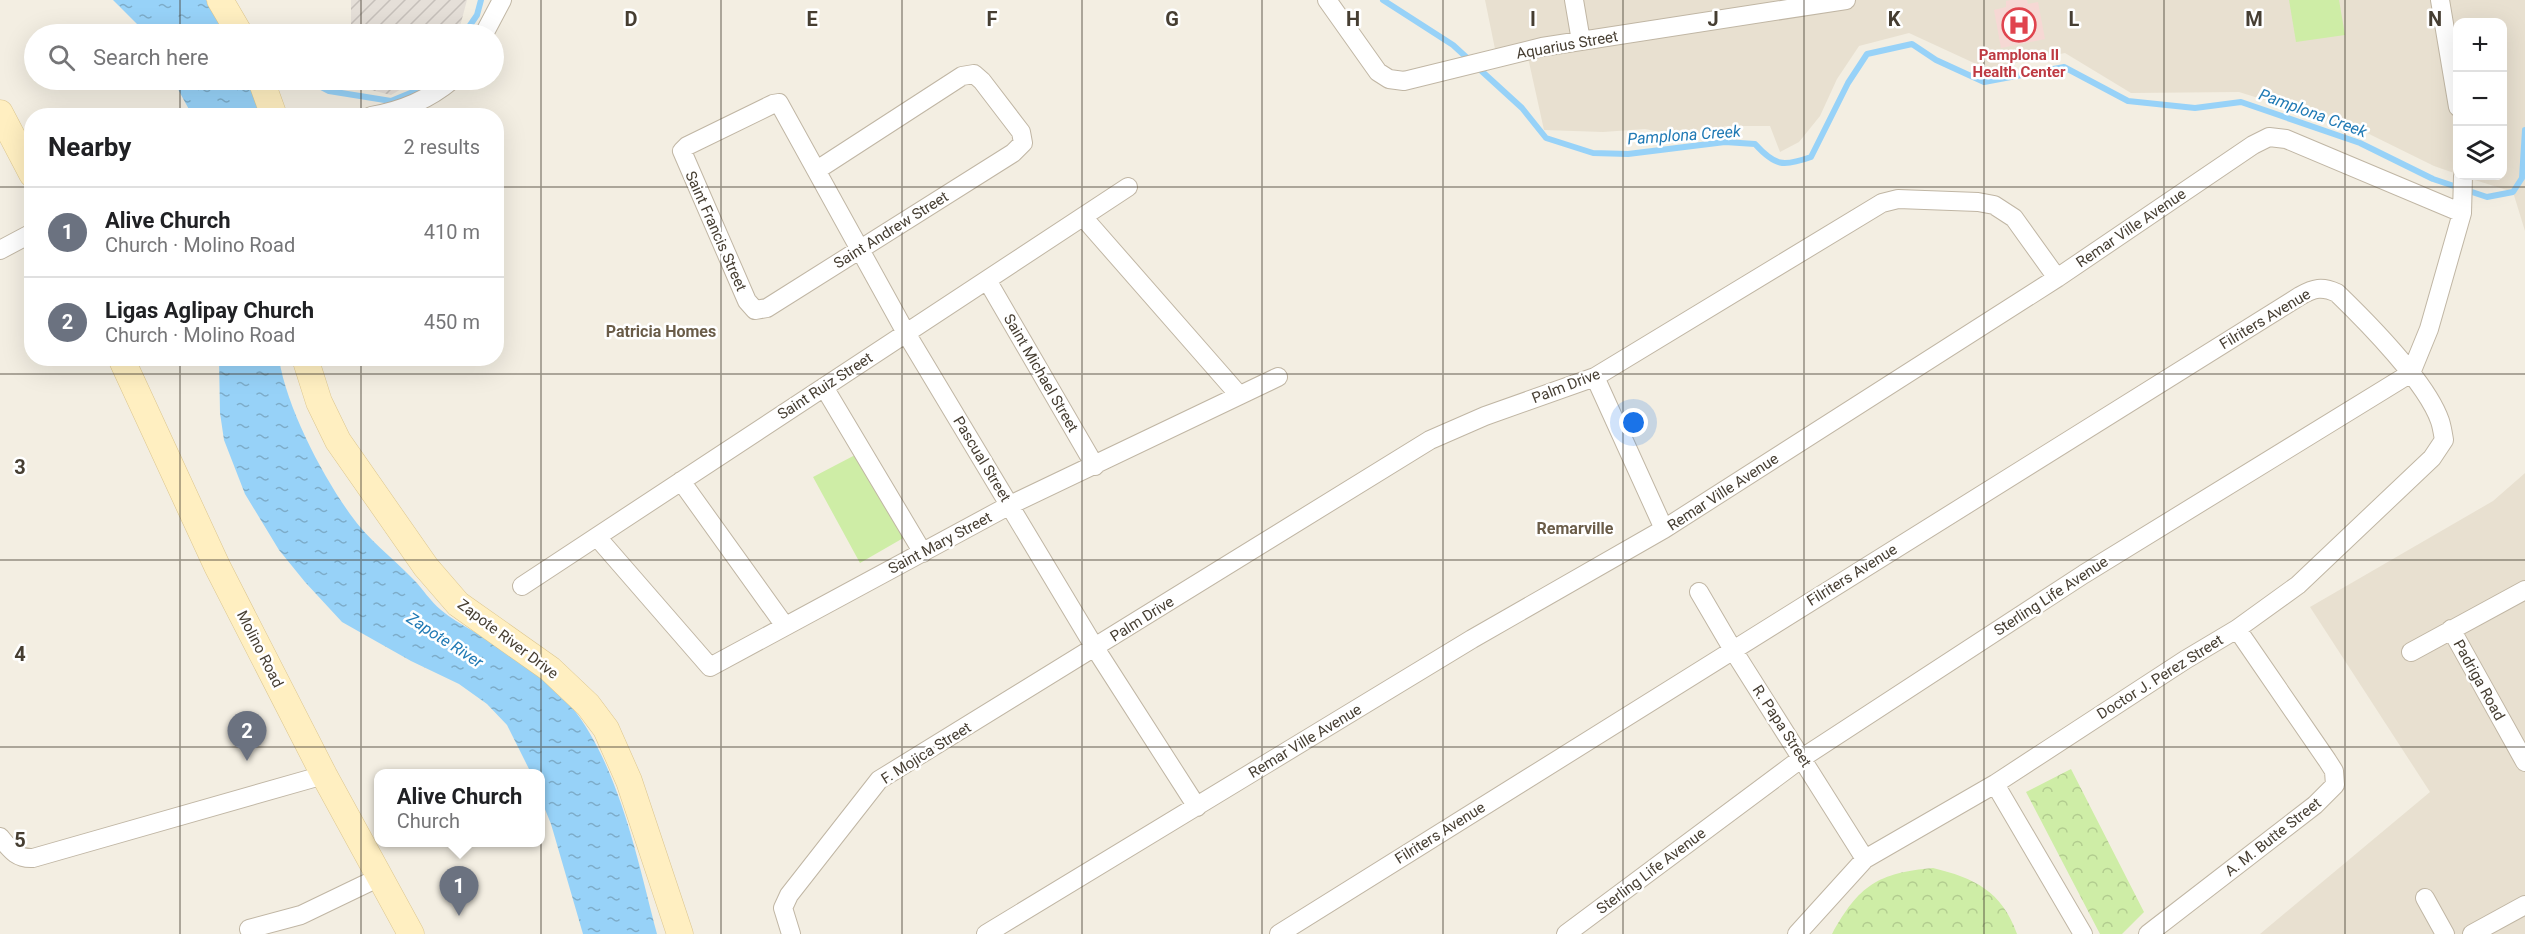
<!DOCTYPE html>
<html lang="en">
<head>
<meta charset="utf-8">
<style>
  :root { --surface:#fff; --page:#f2f2f2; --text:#202124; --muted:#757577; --line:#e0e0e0; --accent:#ff2d0e }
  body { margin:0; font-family:Roboto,sans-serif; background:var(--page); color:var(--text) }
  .controls { position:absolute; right:18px; top:18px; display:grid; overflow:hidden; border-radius:12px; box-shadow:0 6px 24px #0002 }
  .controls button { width:54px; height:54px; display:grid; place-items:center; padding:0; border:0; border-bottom:2px solid var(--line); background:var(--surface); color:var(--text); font:30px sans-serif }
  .you { position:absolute; left:1634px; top:423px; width:21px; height:21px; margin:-15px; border:4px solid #fff; border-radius:50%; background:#1a73e8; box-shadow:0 0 0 9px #1a73e833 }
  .badge { display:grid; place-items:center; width:39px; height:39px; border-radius:50%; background:var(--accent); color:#fff; font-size:20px; font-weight:700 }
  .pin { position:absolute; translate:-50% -50px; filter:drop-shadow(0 2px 3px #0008) }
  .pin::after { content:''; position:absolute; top:32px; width:21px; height:18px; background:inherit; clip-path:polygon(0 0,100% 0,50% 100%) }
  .popup { position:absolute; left:374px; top:769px; width:171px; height:78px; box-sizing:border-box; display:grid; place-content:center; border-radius:12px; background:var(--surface); filter:drop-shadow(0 2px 4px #0005); font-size:20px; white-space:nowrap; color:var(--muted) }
  .popup b { font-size:22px; color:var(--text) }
  .popup::after { content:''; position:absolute; left:50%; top:100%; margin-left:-12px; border:12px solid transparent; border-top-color:var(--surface) }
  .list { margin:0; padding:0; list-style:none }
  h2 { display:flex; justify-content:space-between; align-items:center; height:78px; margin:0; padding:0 24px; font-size:26px }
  h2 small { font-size:20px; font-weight:400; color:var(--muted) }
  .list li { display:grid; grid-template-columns:39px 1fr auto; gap:18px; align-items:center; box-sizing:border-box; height:90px; padding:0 24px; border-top:2px solid var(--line) }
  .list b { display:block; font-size:22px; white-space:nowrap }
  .list p { margin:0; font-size:20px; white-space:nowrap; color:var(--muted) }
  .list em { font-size:20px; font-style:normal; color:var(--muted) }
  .icon { flex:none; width:33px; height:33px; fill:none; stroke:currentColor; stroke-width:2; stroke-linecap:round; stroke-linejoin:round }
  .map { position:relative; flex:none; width:2525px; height:934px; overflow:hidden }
  .search { position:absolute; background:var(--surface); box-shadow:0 6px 24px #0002; left:24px; top:24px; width:480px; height:66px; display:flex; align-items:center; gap:15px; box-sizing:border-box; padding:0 21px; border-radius:33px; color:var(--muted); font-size:22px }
  .panel { position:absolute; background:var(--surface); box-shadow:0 6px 24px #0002; left:24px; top:108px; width:480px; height:258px; border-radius:24px }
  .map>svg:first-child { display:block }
  .residential { fill:#e8e0d0 }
  .industrial { fill:url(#industrial-furrows) }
  .medical { fill:#f6d8d4 }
  .forest { fill:url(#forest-crowns) }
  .garden { fill:#ceeda6 }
  .water { fill:url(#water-ripples) }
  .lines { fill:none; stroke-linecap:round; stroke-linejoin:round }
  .stream { stroke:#97d2f8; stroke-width:6 }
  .minor-casing { stroke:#c0b6a4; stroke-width:20 }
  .secondary-casing { stroke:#dcc68e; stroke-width:27 }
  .minor { stroke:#fff; stroke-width:18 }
  .secondary { stroke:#ffefc1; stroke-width:26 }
  .grid { fill:none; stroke:#463e32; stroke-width:1.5; stroke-opacity:0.55 }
  .labels { text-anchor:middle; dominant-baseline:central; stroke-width:5; stroke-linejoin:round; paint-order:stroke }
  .street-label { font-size:15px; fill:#463e32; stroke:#fff }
  .health-label { font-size:15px; font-weight:bold; fill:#be3a42; stroke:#fff }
  .water-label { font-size:16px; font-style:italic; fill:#1f79b4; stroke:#fff }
  .neighbourhood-label { font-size:16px; font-weight:bold; fill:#6a5c48; stroke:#fff }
  .grid-label { font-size:20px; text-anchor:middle; font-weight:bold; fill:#463e32; stroke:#fff; stroke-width:5; stroke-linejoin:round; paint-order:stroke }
</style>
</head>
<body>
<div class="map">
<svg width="2525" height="934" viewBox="0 0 2525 934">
  <defs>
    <pattern id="industrial-furrows" width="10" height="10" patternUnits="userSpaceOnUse" patternTransform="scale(1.5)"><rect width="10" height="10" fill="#e5dfd8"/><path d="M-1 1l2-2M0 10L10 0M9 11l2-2" fill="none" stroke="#c6c0ba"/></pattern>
    <pattern id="forest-crowns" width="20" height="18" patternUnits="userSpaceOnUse" patternTransform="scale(1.5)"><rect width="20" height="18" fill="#ceeda6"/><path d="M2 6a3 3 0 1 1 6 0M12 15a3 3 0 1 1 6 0" fill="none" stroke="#b2cc8f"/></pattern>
    <pattern id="water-ripples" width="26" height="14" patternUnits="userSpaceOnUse" patternTransform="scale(1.5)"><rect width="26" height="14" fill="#97d2f8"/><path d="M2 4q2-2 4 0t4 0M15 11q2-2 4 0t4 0" fill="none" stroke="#7dacc9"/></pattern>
  </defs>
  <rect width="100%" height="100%" fill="#f3eee2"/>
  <!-- residential -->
  <path class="residential" d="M1485,0H2525V231L2513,192L2462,176H2502V22H2458L2457,174L2434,166L2361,130L2239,92L2131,93L2065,53L1987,69L1909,33L1859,46L1837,79L1820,116L1799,142L1780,152L1770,126H1726L1686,137L1645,129L1603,132L1544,130L1525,44L1495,49Z
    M2525,473V934H2260L2430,792L2310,607L2493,501Z"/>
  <!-- industrial -->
  <path class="industrial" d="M351,0H467L459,30L455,34H351Z
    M351,80H417L391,95L351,85Z"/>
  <!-- medical -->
  <path class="medical" d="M2010,0H2027L2028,4L2038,2L2045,39L2001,48L1994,10L2006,7V1Z"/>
  <!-- forest -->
  <path class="forest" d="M2071,769L2144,912L2122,934H2100L2026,792Z
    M1933,868C1974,878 2002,891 2017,934H1832C1859,885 1878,873 1933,868Z"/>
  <!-- garden -->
  <path class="garden" d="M2289,0H2339L2345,35L2296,42Z
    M857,454L905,537L860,563L813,477Z"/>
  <!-- water -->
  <path class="water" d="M113,0H206L229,34H147Z
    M173,80H254L259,89L257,115H192Z
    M219,359H279C287,408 321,473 350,514C367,539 393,558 413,579C423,589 430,601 441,610C459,625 482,635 502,648C527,664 553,683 571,706C619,765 638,862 657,934H583L551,824L540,797V774L531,773L507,725L487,704L459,684L411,661L342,622L305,582L279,550L245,494L224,440L220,413Z"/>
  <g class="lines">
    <!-- stream -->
    <path class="stream" d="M1383,0L1453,45L1522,108L1546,138L1593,153L1628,154L1725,142L1755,144C1775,166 1783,167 1811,157L1848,83L1867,54L1912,44L1936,60L1984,82L2064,67L2128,101L2195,108L2241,102L2360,143L2433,179L2487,197L2513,192L2522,178L2525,130
      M464,34L477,15L481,0
      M308,80L329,91L391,101L425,87L430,80
      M269,87L301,80"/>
    <!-- minor casing -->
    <g class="minor-casing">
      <path id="minor" d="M1327,0L1378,72L1389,79L1404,81L1542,47L1846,0
        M1574,0L1581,41
        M2440,0L2458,107
        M484,34L502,0
        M371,116C402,111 428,100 452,80
        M817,170L962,76L974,74L982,81L1021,132L1023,143L1013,153L767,308L755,310L747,301L682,151L687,146L773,104L779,103L906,333L1095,648L1197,807
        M1083,217L1239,395
        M0,250L32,233
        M987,280L1095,466
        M1595,377L1664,529
        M824,387L923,553
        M681,481L785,626
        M597,537L710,667L1010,505L1278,377
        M522,586L1128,187
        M1699,592L1733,650L1865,859
        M2451,629L2525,762
        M2411,652L2525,590
        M1995,784L2083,934
        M0,837C10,849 16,859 33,858L324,775
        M2425,898L2445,934
        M249,929L301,915L380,877
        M791,934L783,908L789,895L879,780L1430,440L1485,416L1595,377L1882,203L1898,199L1978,202L1994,205L2014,218L2057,278
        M986,934L1472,639L1664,529L2057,278L2253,145L2269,137L2286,139L2462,213
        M1279,934L2300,296C2314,288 2322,286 2337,293C2367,322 2427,383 2440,421C2442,427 2443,434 2444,440L2432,458L2298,585L2237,629L2185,660L1995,784L1865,859L1797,934
        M1566,934L1802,758L2084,574L2411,373L2429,329L2462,213L2463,176
        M2148,934L2315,805L2335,785L2334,771L2327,760L2237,629
        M2472,934L2525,905"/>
    </g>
    <!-- secondary casing -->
    <g class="secondary-casing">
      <path id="secondary" d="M220,0L240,34
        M261,80L274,116
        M0,113L32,174
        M121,358L217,566L324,775L411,934
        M305,358L319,402L338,441L426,567L458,604L550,669L588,705L606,729L629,781L680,934"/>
    </g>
    <!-- minor -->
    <use href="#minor" class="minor"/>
    <!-- secondary -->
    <use href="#secondary" class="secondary"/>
  </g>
  <!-- grid -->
  <path class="grid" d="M180,0V34M361,0V34M541,0V934M721,0V934M902,0V934M1082,0V934M1262,0V934M1443,0V934M1623,0V934M1804,0V934M1984,0V934M2164,0V934M2345,0V934M180,80V116M361,80V116M0,187H32M496,187H2525M180,358V934M361,358V934M0,374H2525M0,560H2525M0,747H2525"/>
  <!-- icons -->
  <defs>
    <g id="hospital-ring" transform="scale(1.725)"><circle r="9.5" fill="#fff" stroke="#e0444e" stroke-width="1.5"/><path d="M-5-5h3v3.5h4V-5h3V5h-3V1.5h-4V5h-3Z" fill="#e0444e"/></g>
  </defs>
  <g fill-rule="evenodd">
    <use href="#hospital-ring" x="2019" y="25"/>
  </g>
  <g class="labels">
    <!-- street labels -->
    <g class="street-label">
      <text transform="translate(1567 45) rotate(-10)">Aquarius Street</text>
      <text transform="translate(2131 228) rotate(-34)">Remar Ville Avenue</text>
      <text transform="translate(891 230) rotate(-32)">Saint Andrew Street</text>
      <text transform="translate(716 231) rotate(66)">Saint Francis Street</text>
      <text transform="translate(2265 319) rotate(-31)">Filriters Avenue</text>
      <text transform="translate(1041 373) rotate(60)">Saint Michael Street</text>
      <text transform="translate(825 386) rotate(-33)">Saint Ruiz Street</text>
      <text transform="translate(1566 386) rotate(-21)">Palm Drive</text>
      <text transform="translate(982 459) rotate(59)">Pascual Street</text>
      <text transform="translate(1723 492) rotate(-33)">Remar Ville Avenue</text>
      <text transform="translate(940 543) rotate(-28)">Saint Mary Street</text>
      <text transform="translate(1852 575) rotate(-32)">Filriters Avenue</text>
      <text transform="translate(2051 596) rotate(-33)">Sterling Life Avenue</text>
      <text transform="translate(1142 619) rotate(-32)">Palm Drive</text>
      <text transform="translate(508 639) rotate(37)">Zapote River Drive</text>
      <text transform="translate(260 649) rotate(63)">Molino Road</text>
      <text transform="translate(2160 677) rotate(-32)">Doctor J. Perez Street</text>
      <text transform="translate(2479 680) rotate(61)">Padriga Road</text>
      <text transform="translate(1782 726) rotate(57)">R. Papa Street</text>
      <text transform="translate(1305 741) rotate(-31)">Remar Ville Avenue</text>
      <text transform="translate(926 753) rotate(-32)">F. Mojica Street</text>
      <text transform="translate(1440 833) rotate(-32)">Filriters Avenue</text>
      <text transform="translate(2273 837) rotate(-38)">A. M. Butte Street</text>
      <text transform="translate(1651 871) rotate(-37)">Sterling Life Avenue</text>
    </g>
    <!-- health labels -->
    <g class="health-label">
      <text x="2019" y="55">Pamplona II<tspan x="2019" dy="17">Health Center</tspan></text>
    </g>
    <!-- water labels -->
    <g class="water-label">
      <text transform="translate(2313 113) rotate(20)">Pamplona Creek</text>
      <text transform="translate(1684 135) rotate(-4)">Pamplona Creek</text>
      <text transform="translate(445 640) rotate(33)">Zapote River</text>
    </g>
    <!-- neighbourhood labels -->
    <g class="neighbourhood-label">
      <text x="661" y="331">Patricia Homes</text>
      <text x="1575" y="528">Remarville</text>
    </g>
  </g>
  <g class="grid-label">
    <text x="631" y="26">D</text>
    <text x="812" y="26">E</text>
    <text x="992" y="26">F</text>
    <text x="1172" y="26">G</text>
    <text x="1353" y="26">H</text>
    <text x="1533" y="26">I</text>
    <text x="1713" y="26">J</text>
    <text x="1894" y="26">K</text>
    <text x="2074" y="26">L</text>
    <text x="2254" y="26">M</text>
    <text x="2435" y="26">N</text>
    <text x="20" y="474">3</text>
    <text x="20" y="661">4</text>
    <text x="20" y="847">5</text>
  </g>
</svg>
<div class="controls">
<button>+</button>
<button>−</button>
<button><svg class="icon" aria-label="layers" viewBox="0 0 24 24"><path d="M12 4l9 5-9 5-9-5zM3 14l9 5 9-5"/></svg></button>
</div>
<div class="you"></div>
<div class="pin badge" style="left:459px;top:916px;background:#6b7280">1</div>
<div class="popup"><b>Alive Church</b>Church</div>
<div class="pin badge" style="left:247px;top:761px;background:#6b7280">2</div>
<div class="search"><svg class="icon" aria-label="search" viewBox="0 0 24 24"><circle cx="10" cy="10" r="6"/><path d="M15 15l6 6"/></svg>Search here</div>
<section class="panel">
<h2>Nearby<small>2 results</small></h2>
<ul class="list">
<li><span class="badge" style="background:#6b7280">1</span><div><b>Alive Church</b><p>Church · Molino Road</p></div><em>410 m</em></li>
<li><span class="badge" style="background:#6b7280">2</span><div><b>Ligas Aglipay Church</b><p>Church · Molino Road</p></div><em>450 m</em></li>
</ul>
</section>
</div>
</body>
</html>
